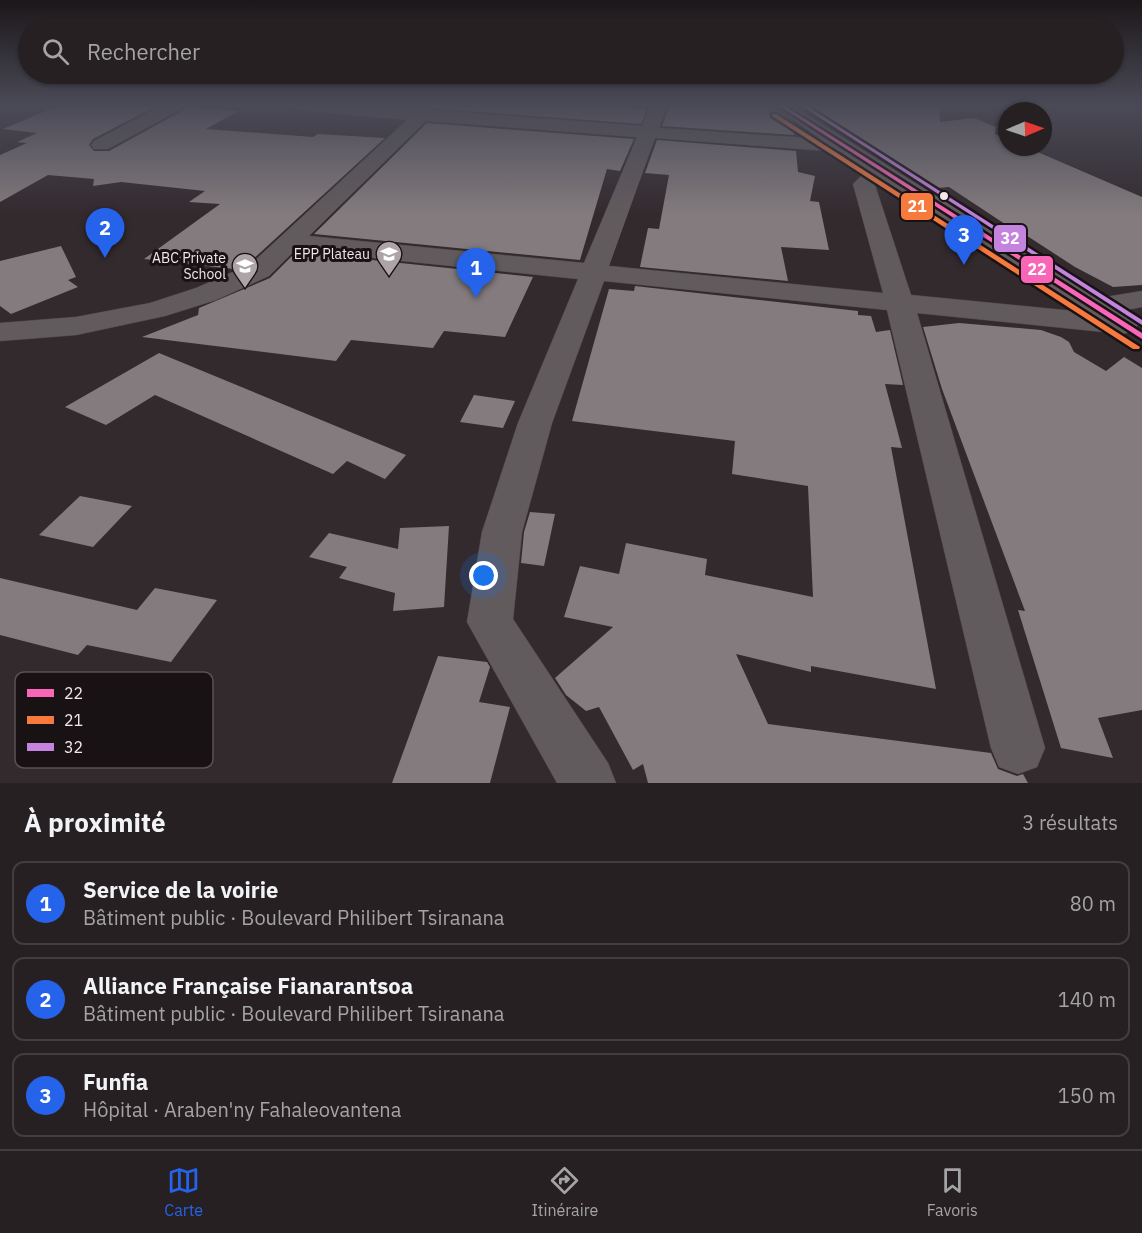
<!DOCTYPE html>
<html lang="fr">
<head>
<meta charset="utf-8">
<style>
  :root { --surface:#262022; --page:#322d2f; --text:#f1f3f6; --muted:#a4a3a5; --line:#423e40; --accent:#2563eb }
  body { margin:0; font-family:"IBM Plex Sans",sans-serif; background:var(--page); color:var(--text) }
  .compass { position:absolute; left:998px; top:102px; width:54px; height:54px; border-radius:50%; background:var(--surface); box-shadow:0 2px 4px #0004; rotate:88deg }
  .you { position:absolute; left:484px; top:576px; width:21px; height:21px; margin:-15px; border:4px solid #fff; border-radius:50%; background:#1a73e8; box-shadow:0 0 0 9px #1a73e833 }
  .badge { display:grid; place-items:center; width:39px; height:39px; border-radius:50%; background:var(--accent); color:#fff; font-size:20px; font-weight:700 }
  .pin { position:absolute; translate:-50% -50px; filter:drop-shadow(0 2px 3px #0008) }
  .pin::after { content:''; position:absolute; top:32px; width:21px; height:18px; background:inherit; clip-path:polygon(0 0,100% 0,50% 100%) }
  .list { margin:0; padding:0; list-style:none }
  h2 { display:flex; justify-content:space-between; align-items:center; height:78px; margin:0; padding:0 24px; font-size:26px }
  h2 small { font-size:20px; font-weight:400; color:var(--muted) }
  .list li { display:grid; grid-template-columns:39px 1fr auto; gap:18px; align-items:center; box-sizing:border-box; height:84px; margin:0 12px 12px; padding:0 12px; border:2px solid var(--line); border-radius:12px }
  .list b { display:block; font-size:22px; white-space:nowrap }
  .list p { margin:0; font-size:20px; white-space:nowrap; color:var(--muted) }
  .list em { font-size:20px; font-style:normal; color:var(--muted) }
  .icon { flex:none; width:33px; height:33px; fill:none; stroke:currentColor; stroke-width:2; stroke-linecap:round; stroke-linejoin:round }
  .map { position:relative; flex:none; width:1142px; height:783px; overflow:hidden }
  .search { position:absolute; background:var(--surface); box-shadow:0 2px 4px #0004; left:18px; right:18px; top:18px; height:66px; display:flex; align-items:center; gap:15px; box-sizing:border-box; padding:0 21px; border-radius:33px; color:var(--muted); font-size:22px }
  .sheet { height:366px; background:var(--surface) }
  nav { display:flex; justify-content:space-around; align-items:center; box-sizing:border-box; height:84px; border-top:2px solid var(--line); background:var(--surface); font-size:16px; color:var(--muted) }
  nav a { display:grid; justify-items:center; gap:3px }
  nav .on { color:var(--accent) }
  .map>svg:first-child { display:block }
  .building { fill:#837b7e }
  .lines { fill:none; stroke-linecap:round; stroke-linejoin:round }
  .minor-casing { stroke:#4e4649; stroke-width:1 }
  .minor { fill:#625b5d; fill-rule:evenodd }
  .bus-1-casing { stroke:#191215; stroke-width:5 }
  .bus-2-casing { stroke:#191215; stroke-width:5 }
  .bus-3-casing { stroke:#191215; stroke-width:5 }
  .bus-1 { fill:#fa66b7; fill-rule:evenodd }
  .bus-2 { fill:#f6793e; fill-rule:evenodd }
  .bus-3 { fill:#c483df; fill-rule:evenodd }
  .bus-dot { fill:#f1e6ea; stroke:#191215; stroke-width:2 }
  .labels { text-anchor:middle; dominant-baseline:central; stroke-width:6; stroke-linejoin:round; paint-order:stroke }
  .far-poi-label { font-size:14px; fill:#f1e6ea; stroke:#191215; text-anchor:end }
  .key { fill:#191215; stroke:#5a5255; stroke-width:1.5 }
  .key-label { font-size:16px; fill:#f1e6ea }
  .line-badge { stroke:#191215; stroke-width:2 }
  .badge-label { font-size:16px; text-anchor:middle; font-weight:bold; fill:#fff }
</style>
</head>
<body>
<div class="map">
<svg width="1142" height="783" viewBox="0 0 1142 783">
  <rect width="100%" height="100%" fill="#332a2e"/>
  <!-- building -->
  <path class="building" d="M60,105H158L93,139L89,145L94,151H109L182,111L185,107L238,111L206,129L313,137L318,134L385,138L250,262L234,269L144,259L220,204L189,202L205,191L121,182L93,186L94,179L48,175L0,202V155L27,143L17,142L37,133L3,129Z
    M432,105H585L647,109L641,124L428,108Z
    M670,105H770L793,122L794,135L662,126Z
    M801,105H939L940,122L974,118L996,127L995,134L1007,139V147H1026L1142,197V285L1113,287L1075,267L1018,230H1014L949,187L938,188Z
    M427,123L634,139L620,171L607,169L580,260L314,234Z
    M657,140L796,151L798,172L815,176L810,201L819,202L829,250L781,247L788,281L640,267L648,228L659,229L669,175L645,173Z
    M61,246L76,277L68,280L78,287L11,314L0,306V261Z
    M296,252L533,277L505,337L444,331L433,348L351,340L336,361L142,337L198,315L199,308L270,278Z
    M635,286L858,311V315L871,316L876,332L890,330L903,385L885,384L902,448L891,447L936,689L811,666V672L736,654L768,724L991,753L998,769L1017,776L1023,774L1028,783H648L643,764L633,770L599,707L586,711L566,695L555,678L613,627L564,617L580,566L619,574L626,543L707,559L705,575L813,597L808,486L732,474L735,441L572,421L609,289L634,291Z
    M959,323L1041,330L1061,337L1069,342L1074,352L1106,371L1124,357L1142,368V710L1098,718L1113,758L1061,748L1018,610L1025,611L942,389L923,327Z
    M159,353L406,455L385,479L347,461L333,474L155,395L106,425L65,407Z
    M474,395L515,401L503,428L460,422Z
    M80,496L132,506L93,547L39,535Z
    M530,512L555,514L544,566L521,563L524,532Z
    M449,526L444,607L393,611L395,593L339,578L347,567L309,557L329,533L398,549L400,528Z
    M0,578L137,610L155,588L217,600L171,662L87,645L78,655L0,635Z
    M438,656L487,662L490,667L479,702L510,707L490,783H392Z"/>
  <g class="lines">
    <!-- minor casing -->
    <g class="minor-casing">
      <path id="minor" d="M163,105H183L181,109L108,149H94L91,145L94,141Z
        M294,105H362L642,126L651,105H667L659,128L821,139L772,105H791L1099,298L1142,291V307L1121,311L1133,319L1138,325L1133,331L1123,334L917,313L1045,748L1037,767L1018,774L999,767L991,748L887,310L604,281L552,423L522,532L513,619L608,763L616,783H557L467,622L482,532L518,423L578,279L295,250L269,276L216,300L165,316L76,335L0,341V323L76,317L150,303L196,288L251,264L407,120L302,110L296,109ZM426,121L637,137L584,263L309,236ZM655,138L841,152L867,170L853,184L883,293L609,266ZM881,179L1083,312H1084L911,295L875,185Z"/>
    </g>
    <!-- minor -->
    <use href="#minor" class="minor"/>
    <!-- bus-1 casing -->
    <g class="bus-1-casing">
      <path id="bus-1" d="M778,105H783L1142,333V339Z"/>
    </g>
    <!-- bus-2 casing -->
    <g class="bus-2-casing">
      <path id="bus-2" d="M772,114H776L1140,347L1139,349H1133L772,116Z"/>
    </g>
    <!-- bus-3 casing -->
    <g class="bus-3-casing">
      <path id="bus-3" d="M800,105H805L1142,320V325Z"/>
    </g>
    <!-- bus-1 -->
    <use href="#bus-1" class="bus-1"/>
    <!-- bus-2 -->
    <use href="#bus-2" class="bus-2"/>
    <!-- bus-3 -->
    <use href="#bus-3" class="bus-3"/>
  </g>
  <!-- sky -->
  <linearGradient id="sky" x2="0" y2="1"><stop stop-color="#1c1719"/><stop offset="0.49" stop-color="#4a4a57"/><stop offset="1" stop-color="#4a4a57" stop-opacity="0"/></linearGradient>
  <rect width="1142" height="215" fill="url(#sky)"/>
  <!-- icons -->
  <defs>
    <g id="school-pin" transform="scale(1.35)"><path d="M0 17L-7.5 6A9.5 9.5 0 1 1 7.5 6Z" fill="#aea4a8" stroke="#191215"/><path d="M0-5L7-2L0 1L-7-2ZM-4 1L0 2.5L4 1V4Q0 6-4 4Z" fill="#fff"/></g>
  </defs>
  <g fill-rule="evenodd">
    <use href="#school-pin" x="389" y="254"/>
    <use href="#school-pin" x="245" y="266"/>
  </g>
  <!-- markers -->
  <circle class="bus-dot" cx="944" cy="196" r="5"/>
  <g class="labels">
    <!-- far-poi labels -->
    <g class="far-poi-label">
      <text x="370" y="254">EPP Plateau</text>
      <text x="226" y="258">ABC Private<tspan x="226" dy="16">School</tspan></text>
    </g>
  </g>
  <!-- legend -->
  <rect x="15" y="672" width="198" height="96" rx="9" class="key"/>
  <rect x="27" y="689" width="27" height="8" fill="#fa66b7"/>
  <rect x="27" y="716" width="27" height="8" fill="#f6793e"/>
  <rect x="27" y="743" width="27" height="8" fill="#c483df"/>
  <g class="key-label">
    <text x="64" y="699">22</text>
    <text x="64" y="726">21</text>
    <text x="64" y="753">32</text>
  </g>
  <g class="line-badge">
    <rect x="900" y="192" width="34" height="29" rx="6" fill="#f6793e"/>
    <rect x="993" y="224" width="34" height="29" rx="6" fill="#c483df"/>
    <rect x="1020" y="255" width="34" height="29" rx="6" fill="#fa66b7"/>
  </g>
  <g class="badge-label">
    <text x="917" y="212">21</text>
    <text x="1010" y="244">32</text>
    <text x="1037" y="275">22</text>
  </g>
</svg>
<svg class="compass" viewBox="-18 -18 36 36"><path d="M0-13l5 13h-10z" fill="#e53935"/><path d="M0 13l5-13h-10z" fill="#a4a3a5"/></svg>
<div class="you"></div>
<div class="pin badge" style="left:476px;top:298px">1</div>
<div class="pin badge" style="left:105px;top:258px">2</div>
<div class="pin badge" style="left:964px;top:265px">3</div>
<div class="search"><svg class="icon" aria-label="search" viewBox="0 0 24 24"><circle cx="10" cy="10" r="6"/><path d="M15 15l6 6"/></svg>Rechercher</div>
</div>
<section class="sheet">
<h2>À proximité<small>3 résultats</small></h2>
<ul class="list">
<li><span class="badge">1</span><div><b>Service de la voirie</b><p>Bâtiment public · Boulevard Philibert Tsiranana</p></div><em>80 m</em></li>
<li><span class="badge">2</span><div><b>Alliance Française Fianarantsoa</b><p>Bâtiment public · Boulevard Philibert Tsiranana</p></div><em>140 m</em></li>
<li><span class="badge">3</span><div><b>Funfia</b><p>Hôpital · Araben'ny Fahaleovantena</p></div><em>150 m</em></li>
</ul>
</section>
<nav>
<a class="on"><svg class="icon" aria-label="map" viewBox="0 0 24 24"><path d="M3 6l6-2 6 2 6-2v14l-6 2-6-2-6 2zM9 4v14M15 6v14"/></svg>Carte</a>
<a><svg class="icon" aria-label="directions" viewBox="0 0 24 24"><path d="M12 3l9 9-9 9-9-9zM9 14v-3h6M13 9l2 2-2 2"/></svg>Itinéraire</a>
<a><svg class="icon" aria-label="saved" viewBox="0 0 24 24"><path d="M7 4h10v16l-5-4-5 4z"/></svg>Favoris</a>
</nav>
</body>
</html>
